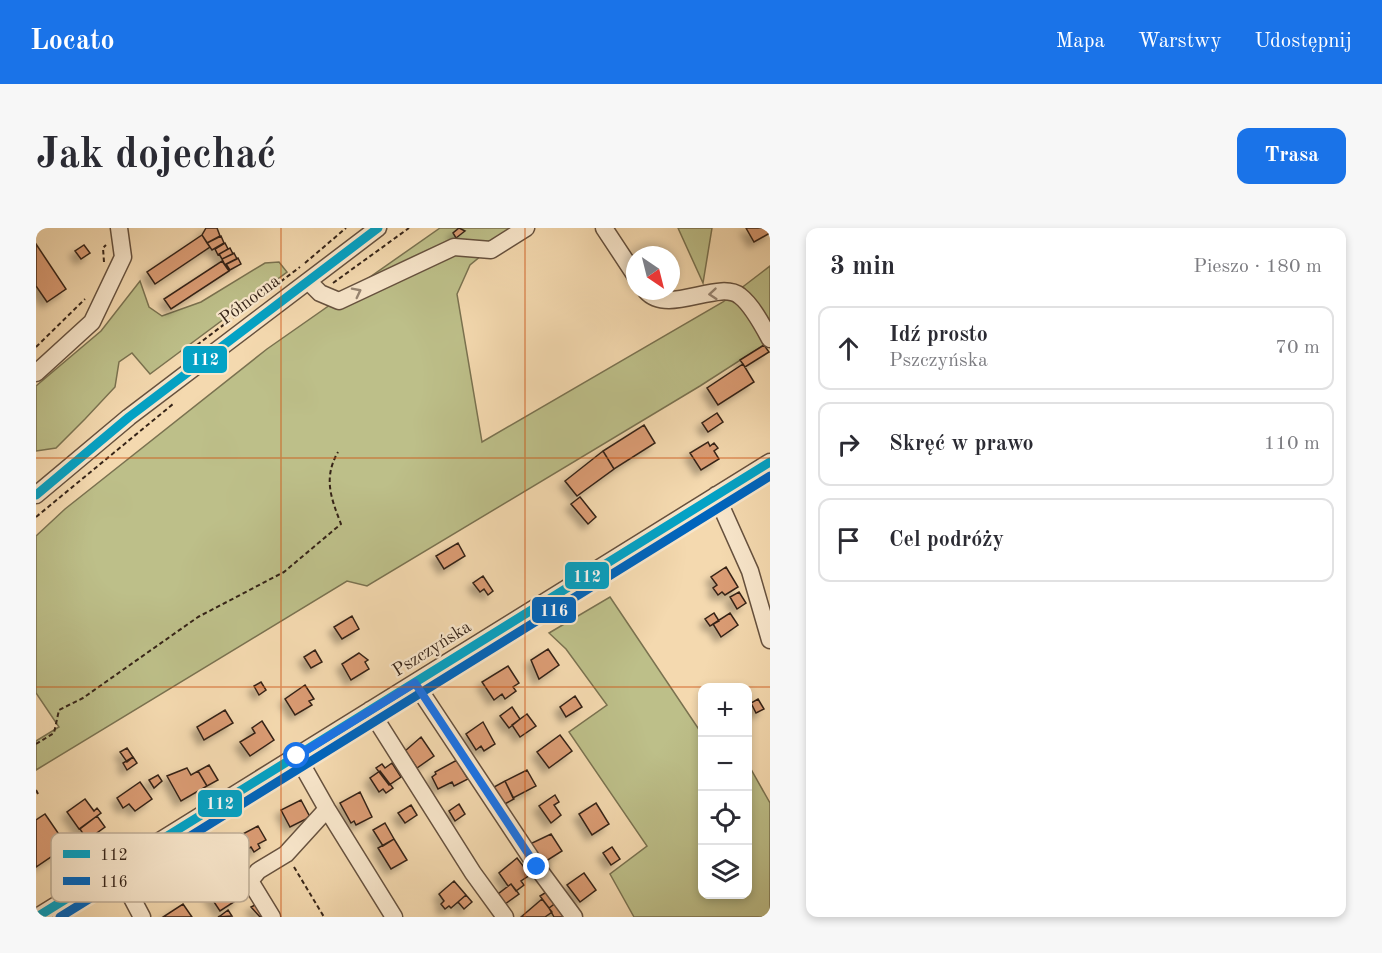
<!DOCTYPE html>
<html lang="pl">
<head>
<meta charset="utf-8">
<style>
  :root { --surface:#fff; --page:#f7f7f7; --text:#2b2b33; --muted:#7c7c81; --line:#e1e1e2; --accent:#1a73e8 }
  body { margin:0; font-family:"Old Standard TT",serif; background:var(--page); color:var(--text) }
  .controls { position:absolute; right:18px; bottom:18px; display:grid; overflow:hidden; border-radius:12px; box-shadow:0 3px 9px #0003 }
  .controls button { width:54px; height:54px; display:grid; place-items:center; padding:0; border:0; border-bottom:2px solid var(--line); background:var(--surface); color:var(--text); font:30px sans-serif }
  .compass { position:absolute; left:590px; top:18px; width:54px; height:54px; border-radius:50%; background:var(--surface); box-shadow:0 3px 9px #0003; rotate:145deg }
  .stop { position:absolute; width:18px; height:18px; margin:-14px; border:4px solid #1a73e8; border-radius:50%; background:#fff }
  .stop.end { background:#1a73e8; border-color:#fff; box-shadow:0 2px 6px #0008 }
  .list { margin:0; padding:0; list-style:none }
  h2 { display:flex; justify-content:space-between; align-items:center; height:78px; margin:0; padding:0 24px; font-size:26px }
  h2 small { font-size:20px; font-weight:400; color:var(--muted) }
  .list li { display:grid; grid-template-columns:39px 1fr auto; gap:18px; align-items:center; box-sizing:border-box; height:84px; margin:0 12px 12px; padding:0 12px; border:2px solid var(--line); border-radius:12px }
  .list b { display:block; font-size:22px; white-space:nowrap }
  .list p { margin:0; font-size:20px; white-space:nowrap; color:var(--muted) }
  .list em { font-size:20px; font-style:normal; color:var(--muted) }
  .icon { flex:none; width:33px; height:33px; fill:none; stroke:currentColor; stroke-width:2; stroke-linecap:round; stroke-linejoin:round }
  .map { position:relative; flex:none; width:734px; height:689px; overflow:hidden; border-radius:12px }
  header { display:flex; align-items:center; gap:36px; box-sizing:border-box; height:84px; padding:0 30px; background:var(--accent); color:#fff }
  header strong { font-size:28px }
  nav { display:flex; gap:33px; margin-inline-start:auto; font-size:21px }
  .intro { display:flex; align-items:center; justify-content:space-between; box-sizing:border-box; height:144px; padding:0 36px }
  h1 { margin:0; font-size:42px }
  .button { padding:15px 27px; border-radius:12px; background:var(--accent); color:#fff; font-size:21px; font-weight:700 }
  main { display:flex; gap:36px; padding:0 36px }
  aside { flex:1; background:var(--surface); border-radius:12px; box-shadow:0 3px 9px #0003 }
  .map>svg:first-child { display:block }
  .green { fill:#bdbf89; stroke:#7a7250; stroke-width:1.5 }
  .building { fill:#da9b73; stroke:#362418; stroke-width:1.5; filter:url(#shadow) }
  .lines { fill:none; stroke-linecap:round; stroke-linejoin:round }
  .minor-casing { stroke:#66513e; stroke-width:19 }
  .path { stroke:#362418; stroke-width:2; stroke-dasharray:4.5 3; stroke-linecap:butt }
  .minor { stroke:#f8e6cb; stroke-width:16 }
  .bus-1-casing { stroke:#f8e6cb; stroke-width:14 }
  .bus-2-casing { stroke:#f8e6cb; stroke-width:14 }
  .bus-1 { stroke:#03a2c5; stroke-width:9 }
  .bus-2 { stroke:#0065bd; stroke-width:9 }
  .oneway { stroke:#978572 }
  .route { stroke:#1a73e8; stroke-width:8 }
  .grid { fill:none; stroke:#cd510e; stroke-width:1.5; stroke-opacity:0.55 }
  .labels { text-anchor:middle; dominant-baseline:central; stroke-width:4.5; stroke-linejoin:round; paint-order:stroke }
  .street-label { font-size:18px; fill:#362418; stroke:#f8e6cb }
  .key { fill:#f8e6cb; stroke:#beac95; stroke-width:1.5 }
  .key-label { font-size:16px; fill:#362418 }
  .line-badge { stroke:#f8e6cb; stroke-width:2 }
  .badge-label { font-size:16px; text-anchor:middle; font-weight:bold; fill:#fff }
</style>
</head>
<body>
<header>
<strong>Locato</strong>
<nav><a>Mapa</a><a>Warstwy</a><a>Udostępnij</a></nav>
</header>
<div class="intro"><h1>Jak dojechać</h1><a class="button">Trasa</a></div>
<main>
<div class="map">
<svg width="734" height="689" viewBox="0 0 734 689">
  <defs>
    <filter id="shadow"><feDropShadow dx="-5.5" dy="5.5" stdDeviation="3" flood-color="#0004"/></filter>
  </defs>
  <rect width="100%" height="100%" fill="#f4d9af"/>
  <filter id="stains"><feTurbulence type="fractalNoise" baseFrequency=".00333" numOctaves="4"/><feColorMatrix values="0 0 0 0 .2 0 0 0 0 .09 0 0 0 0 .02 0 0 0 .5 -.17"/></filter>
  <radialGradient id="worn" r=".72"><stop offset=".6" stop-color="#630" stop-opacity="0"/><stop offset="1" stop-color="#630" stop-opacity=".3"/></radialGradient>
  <!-- green -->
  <path class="green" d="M404,0H479L434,37L421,66L446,214L687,74L734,38V113L664,158L331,358L311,353L0,542V513L23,499L0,465V308L29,281L231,121Z
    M642,0H676L667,55Z
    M243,34L251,44L114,146L96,125L83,134L79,159L49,191L20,220L0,223V158L65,103L104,53L113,79L126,88L165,74L229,35Z
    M574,369L666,506V666H712V536L734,575V689H598L574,646L611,618L533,504L571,477L530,421L513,405Z"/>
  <!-- building -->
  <path class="building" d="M170,0H181L184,8L171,15L166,7Z
    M423,0L429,3L420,10L417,5Z
    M710,0H734V5L718,14Z
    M166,7L174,19L119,56L111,44Z
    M185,8L188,15L176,22L171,15Z
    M189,15L192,21L182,27L179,21Z
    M0,16L30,61L11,74L0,58Z
    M48,17L54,25L45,31L39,23Z
    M194,20L197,26L186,31L183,26Z
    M198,25L201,31L189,37L186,31Z
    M202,30L205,36L194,42L190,36Z
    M186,33L193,43L135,81L128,71Z
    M728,117L733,124L709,139L704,132Z
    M707,136L718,154L682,177L671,160Z
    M681,185L687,194L672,204L666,195Z
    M608,197L619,215L578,241L567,223Z
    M672,214L674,218L678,215L682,220L678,223L683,231L665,242L654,225Z
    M567,223L578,241L541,268L529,253Z
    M544,269L560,289L552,296L535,276Z
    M422,315L429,328L408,341L400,328Z
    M690,339L702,359L689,367L686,364L682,367L677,360L681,357L675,349Z
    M447,348L457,363L452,367L448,361L444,364L437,355Z
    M703,364L710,375L701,381L694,369Z
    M678,385L683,393L674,398L669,391Z
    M694,385L702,397L685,409L677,396Z
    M316,388L323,401L306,411L298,399Z
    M512,421L523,437L503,451L495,432Z
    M279,422L286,434L275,440L268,429Z
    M323,425L332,432L329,434L333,441L315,452L306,436Z
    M472,438L483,455L477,459L480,463L469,471L466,466L458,472L446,454Z
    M225,454L230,462L223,467L218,458Z
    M269,457L278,471L273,473L276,477L259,487L249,471Z
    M539,468L546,479L530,489L524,479Z
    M722,471L728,481L720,485L715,475Z
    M476,479L484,491L473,500L464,488Z
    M189,482L197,495L168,512L161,499Z
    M491,486L500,498L484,509L476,497Z
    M226,493L238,512L214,528L204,514L219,505L216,500Z
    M447,494L459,516L448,523L445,518L440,522L430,506Z
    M524,507L536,523L513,540L501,524Z
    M385,509L398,528L381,540L369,523Z
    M91,520L97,529L91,534L84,524Z
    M97,529L101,535L91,542L87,535Z
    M421,532L432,551L418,558L416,554L402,561L396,549L400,546L399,544Z
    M356,535L365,549L353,557L340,540L346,536L349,540Z
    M173,537L182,552L171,558L162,543Z
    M151,540L155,547L162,543L171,558L145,573L131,548Z
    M491,542L500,558L477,570L469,553Z
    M344,543L357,560L350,565L347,561L343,564L334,550Z
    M122,547L126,553L118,560L113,552Z
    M469,553L478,571L467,577L458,559Z
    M104,554L116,571L99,583L93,576L87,580L81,570Z
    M324,564L336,589L320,597L318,593L315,595L304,575Z
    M519,567L523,574L518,577L525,587L515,595L503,578Z
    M49,571L58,583L61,580L65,585L43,601L31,584Z
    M265,572L274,589L254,599L245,582Z
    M560,575L573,596L556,607L543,586Z
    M423,576L429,586L419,593L413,583Z
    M375,577L381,587L369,595L362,585Z
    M9,586L31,618L0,639V592Z
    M61,588L69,599L51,612L44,601Z
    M349,595L358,611L347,618L337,602Z
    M222,598L230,612L222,616L224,620L218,624L215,619L207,624L199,610Z
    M515,606L526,623L507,635L494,616Z
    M358,611L371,632L355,641L342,620Z
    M576,619L584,631L575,637L567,625Z
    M481,630L494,647L485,653L488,657L480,663L475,656L472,658L463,645Z
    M548,645L560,662L544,674L531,657Z
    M185,651L190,658L194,655L204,670L184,683L170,662Z
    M418,653L430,667L415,680L413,678L409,681L405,676L408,673L403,666Z
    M475,656L483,666L469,676L462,666Z
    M512,663L521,674L513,680L504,668Z
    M430,667L436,674L428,681L422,674Z
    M506,671L516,684L509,689H485Z
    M223,675L229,685L224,689L215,679Z
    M520,675L531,689H518L513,680Z
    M147,676L156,689H127Z
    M192,682L196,688L182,689L184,688Z"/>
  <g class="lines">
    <!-- minor casing -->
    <g class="minor-casing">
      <path id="minor" d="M568,0L599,47
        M272,53L284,65L303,73L418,19L455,22L490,0
        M610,63C632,88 683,51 704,68C716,77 727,98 734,111
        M0,145L56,94L87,29L83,0
        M0,267L93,189L342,0
        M680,267L714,343L734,412
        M379,455L501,639L538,689
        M334,482L437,645L469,689
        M261,528L291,581L358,689
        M80,640L106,689
        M1,689L734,234
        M236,689L214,653L222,643L250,626L291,581"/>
    </g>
    <!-- path -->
    <path class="path" d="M68,34L67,20L70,17
      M269,35L310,0
      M297,55L373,0
      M0,119L49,71
      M149,126L264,39
      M0,289L137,176
      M0,516L18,505L23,482L47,470L162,389L248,344L305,296C295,270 287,250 302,224
      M0,562L3,568
      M258,639L288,689"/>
    <!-- minor -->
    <use href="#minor" class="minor"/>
    <!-- bus-1 casing -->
    <g class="bus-1-casing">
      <path id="bus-1" d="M0,267L93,189L342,0
        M1,689L734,234"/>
    </g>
    <!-- bus-2 casing -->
    <g class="bus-2-casing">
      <path id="bus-2" d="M24,689L734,248"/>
    </g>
    <!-- bus-1 -->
    <use href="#bus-1" class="bus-1"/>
    <!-- bus-2 -->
    <use href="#bus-2" class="bus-2"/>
  </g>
  <!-- one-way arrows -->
  <defs><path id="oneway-chevron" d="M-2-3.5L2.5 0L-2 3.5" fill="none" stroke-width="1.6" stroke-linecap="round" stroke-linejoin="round" transform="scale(1.5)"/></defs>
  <g class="oneway">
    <use href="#oneway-chevron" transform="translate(321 64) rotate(-27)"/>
    <use href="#oneway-chevron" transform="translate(677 66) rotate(175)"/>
  </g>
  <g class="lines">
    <!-- route -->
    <path class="route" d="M261,528L379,455L501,639"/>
  </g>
  <!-- grid -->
  <path class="grid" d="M245,0V689M489,0V689M0,230H734M0,459H734"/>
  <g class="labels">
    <!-- street labels -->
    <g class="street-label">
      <text transform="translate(214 72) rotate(-37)">Północna</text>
      <text transform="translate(396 421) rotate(-32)">Pszczyńska</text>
    </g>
  </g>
  <!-- legend -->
  <rect x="15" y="605" width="198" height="69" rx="9" class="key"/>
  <rect x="27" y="622" width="27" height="8" fill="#03a2c5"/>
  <rect x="27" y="649" width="27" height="8" fill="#0065bd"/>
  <g class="key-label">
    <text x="64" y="632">112</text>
    <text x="64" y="659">116</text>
  </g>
  <g class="line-badge">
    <rect x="146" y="117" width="46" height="29" rx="6" fill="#03a2c5"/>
    <rect x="528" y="333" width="46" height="29" rx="6" fill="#03a2c5"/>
    <rect x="495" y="368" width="46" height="28" rx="6" fill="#0065bd"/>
    <rect x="161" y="561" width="46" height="29" rx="6" fill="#03a2c5"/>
  </g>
  <g class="badge-label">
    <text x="169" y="137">112</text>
    <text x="551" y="354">112</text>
    <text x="518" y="388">116</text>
    <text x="184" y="581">112</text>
  </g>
  <rect width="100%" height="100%" filter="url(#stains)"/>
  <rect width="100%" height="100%" fill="url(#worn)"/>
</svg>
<div class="controls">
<button>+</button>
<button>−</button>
<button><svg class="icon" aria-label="locate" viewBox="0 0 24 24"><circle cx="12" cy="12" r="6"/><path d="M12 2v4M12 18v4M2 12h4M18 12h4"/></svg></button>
<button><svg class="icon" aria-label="layers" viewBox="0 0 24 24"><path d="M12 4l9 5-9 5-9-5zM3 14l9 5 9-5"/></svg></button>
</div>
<svg class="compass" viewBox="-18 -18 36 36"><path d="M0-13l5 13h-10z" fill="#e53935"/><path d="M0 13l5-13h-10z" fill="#7c7c81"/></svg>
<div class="stop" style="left:261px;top:528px"></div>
<div class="stop end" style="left:501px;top:639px"></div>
</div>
<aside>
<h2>3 min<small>Pieszo · 180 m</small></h2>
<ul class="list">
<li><svg class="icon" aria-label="ahead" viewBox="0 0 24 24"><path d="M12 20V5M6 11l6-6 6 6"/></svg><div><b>Idź prosto</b><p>Pszczyńska</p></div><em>70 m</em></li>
<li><svg class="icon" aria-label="right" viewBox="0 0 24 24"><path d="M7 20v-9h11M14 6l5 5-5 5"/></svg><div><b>Skręć w prawo</b></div><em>110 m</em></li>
<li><svg class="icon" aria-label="arrive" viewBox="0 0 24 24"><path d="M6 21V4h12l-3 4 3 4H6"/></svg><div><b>Cel podróży</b></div></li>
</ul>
</aside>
</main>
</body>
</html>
